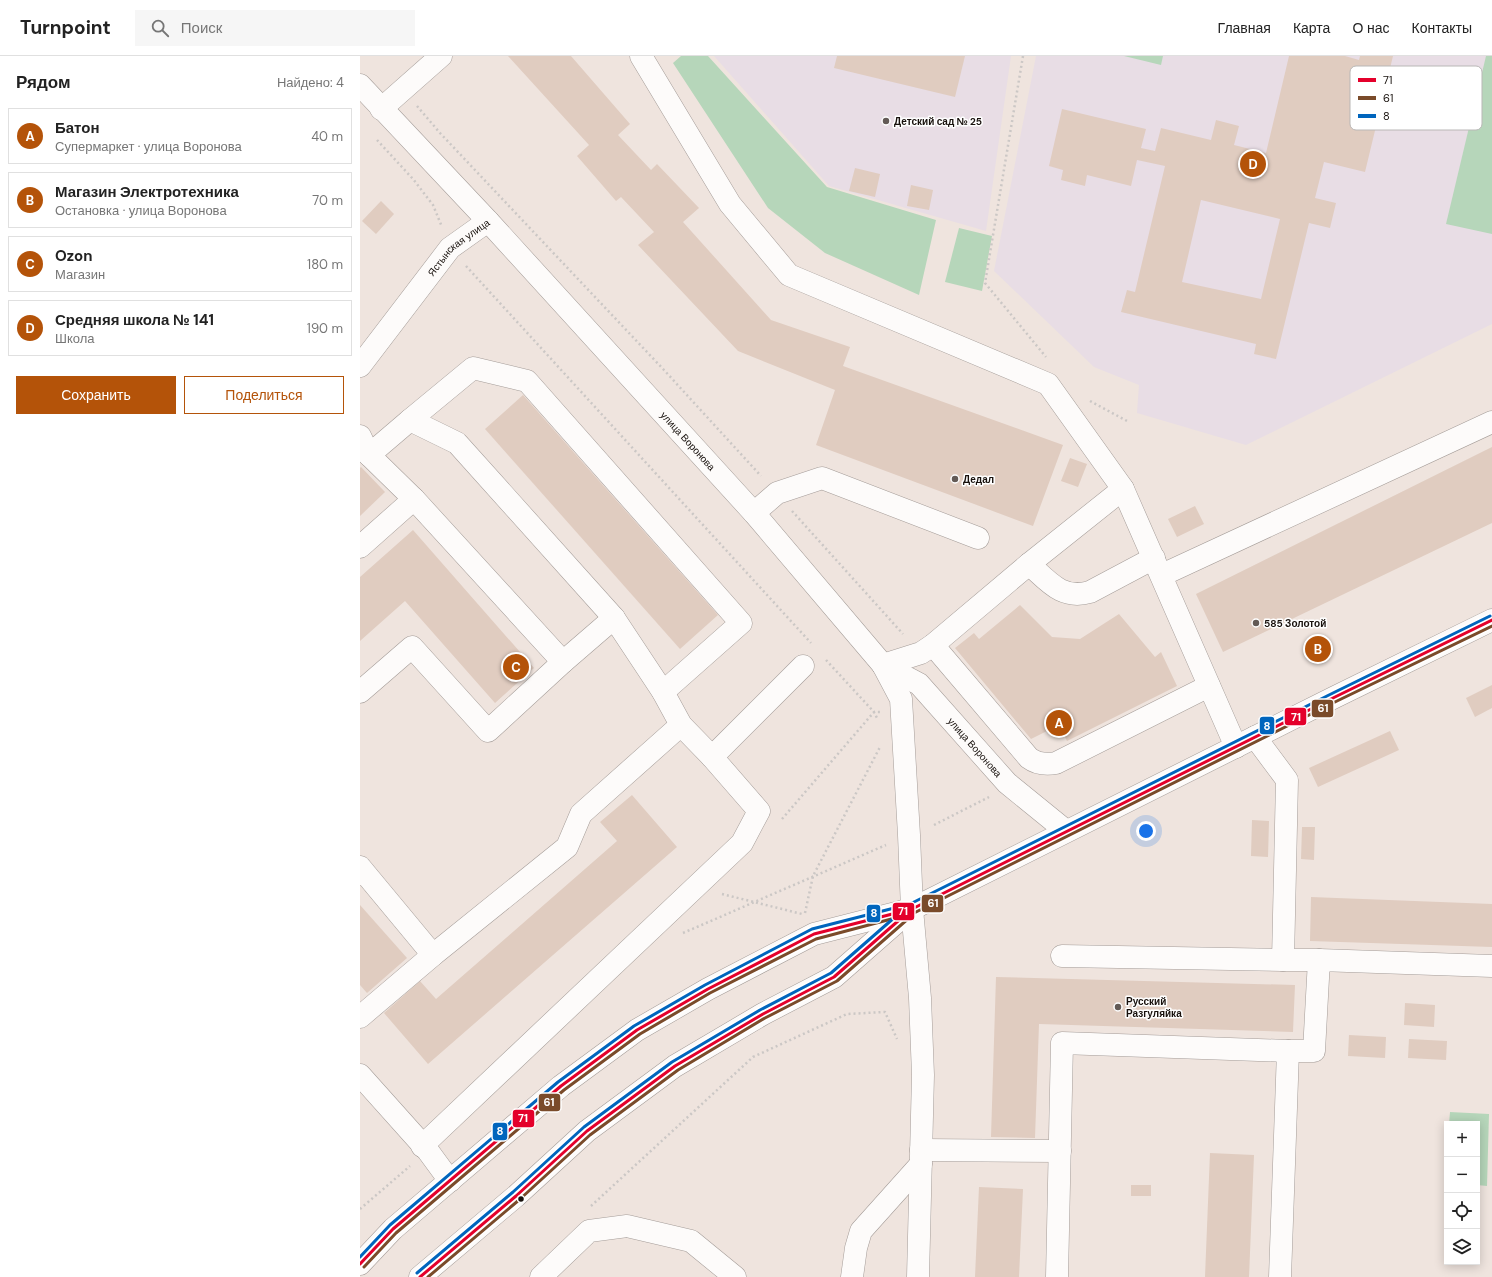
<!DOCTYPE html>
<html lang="ru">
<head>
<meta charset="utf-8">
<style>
  body { margin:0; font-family:"DM Sans",sans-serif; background:#f6f6f6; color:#222 }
  .controls { position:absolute; right:12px; bottom:12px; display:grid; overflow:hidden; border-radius:0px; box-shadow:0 2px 10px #0003 }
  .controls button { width:36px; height:36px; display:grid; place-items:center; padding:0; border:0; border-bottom:1px solid #e0e0e0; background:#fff; color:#222; font:20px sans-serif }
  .you { position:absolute; left:786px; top:775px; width:14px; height:14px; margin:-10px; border:3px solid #fff; border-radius:50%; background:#1a73e8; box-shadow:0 0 0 6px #1a73e833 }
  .badge { display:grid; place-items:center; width:26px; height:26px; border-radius:50%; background:#b45309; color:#fff; font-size:13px; font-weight:700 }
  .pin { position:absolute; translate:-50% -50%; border:2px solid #fff; box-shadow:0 1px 4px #0006 }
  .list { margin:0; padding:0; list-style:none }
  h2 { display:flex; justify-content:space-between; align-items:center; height:52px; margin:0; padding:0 16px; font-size:17px }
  h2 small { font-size:13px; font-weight:400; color:#767676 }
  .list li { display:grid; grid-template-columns:26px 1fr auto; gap:12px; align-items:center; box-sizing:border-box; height:56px; margin:0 8px 8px; padding:0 8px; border:1px solid #e0e0e0; border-radius:0px }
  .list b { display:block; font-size:15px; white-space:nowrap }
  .list p { margin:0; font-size:13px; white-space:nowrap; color:#767676 }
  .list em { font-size:13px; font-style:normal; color:#767676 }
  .actions { display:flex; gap:8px; padding:12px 16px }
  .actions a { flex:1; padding:9px 0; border:1px solid #b45309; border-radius:0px; text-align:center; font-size:14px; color:#b45309 }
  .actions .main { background:#b45309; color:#fff }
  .icon { flex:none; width:22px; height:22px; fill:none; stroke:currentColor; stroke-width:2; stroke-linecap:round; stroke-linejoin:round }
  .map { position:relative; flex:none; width:1132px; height:1221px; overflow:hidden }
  header { display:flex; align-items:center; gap:24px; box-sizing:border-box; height:56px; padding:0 20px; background:#fff; border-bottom:1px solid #e0e0e0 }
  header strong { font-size:19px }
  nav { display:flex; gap:22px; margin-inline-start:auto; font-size:14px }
  .search { width:280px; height:36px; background:#f6f6f6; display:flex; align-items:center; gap:10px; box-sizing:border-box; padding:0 14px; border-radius:0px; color:#767676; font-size:15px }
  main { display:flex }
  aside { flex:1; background:#fff }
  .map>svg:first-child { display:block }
</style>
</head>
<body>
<header>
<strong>Turnpoint</strong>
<div class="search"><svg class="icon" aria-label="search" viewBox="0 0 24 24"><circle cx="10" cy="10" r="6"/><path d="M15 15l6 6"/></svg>Поиск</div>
<nav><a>Главная</a><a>Карта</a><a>О нас</a><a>Контакты</a></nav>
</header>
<main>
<aside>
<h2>Рядом<small>Найдено: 4</small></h2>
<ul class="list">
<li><span class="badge">A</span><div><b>Батон</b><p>Супермаркет · улица Воронова</p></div><em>40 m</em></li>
<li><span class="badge">B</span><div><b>Магазин Электротехника</b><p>Остановка · улица Воронова</p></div><em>70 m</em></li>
<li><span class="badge">C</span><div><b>Ozon</b><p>Магазин</p></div><em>180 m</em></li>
<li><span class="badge">D</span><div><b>Средняя школа № 141</b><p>Школа</p></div><em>190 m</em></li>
</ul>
<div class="actions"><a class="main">Сохранить</a><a>Поделиться</a></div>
</aside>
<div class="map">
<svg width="1132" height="1221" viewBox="0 0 1132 1221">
  <rect width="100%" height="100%" fill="#efe4de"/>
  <g fill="#e8dde5">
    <polygon points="354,0 651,0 626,175 469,130"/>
    <polygon points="676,0 1132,0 1132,268 886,389 777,357 779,329 734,311 634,215"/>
  </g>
  <g fill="#b6d6ba">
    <polygon points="321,0 348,0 467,131 576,164 559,239 465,197 408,152 313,7"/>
    <polygon points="764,0 803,0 801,9"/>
    <polygon points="1126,0 1132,0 1132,178 1086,168"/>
    <polygon points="599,172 632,180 622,235 585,226"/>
    <polygon points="1090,1056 1129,1058 1127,1130 1117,1129 1117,1068 1089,1068"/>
  </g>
  <g fill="#e0ccc0" fill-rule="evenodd">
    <polygon points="148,0 211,0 270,68 258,79 291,114 297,108 339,152 323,166 411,264 490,291 483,310 703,389 673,470 456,389 475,334 378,295 278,189 294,176 261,141 256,145 217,100 229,89"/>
    <polygon points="477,0 605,0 595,41 474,12"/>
    <path d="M929,0H985L999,4L1000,0H1033L1005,116L964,106L955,142L976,147L970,172L949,167L916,303L894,298L896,288L761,256L767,234L775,236L805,110L777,104L771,130L727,119L725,130L701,124L703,114L689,110L702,53L786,73L781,92L795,95L801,72L851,84L856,64L879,70L874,89L906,97ZM841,144L920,163L901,243L822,226Z"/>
    <polygon points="495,112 520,118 515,141 489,135"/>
    <polygon points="551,129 573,134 569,154 547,150"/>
    <polygon points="21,145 34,158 16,178 2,165"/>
    <polygon points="163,339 358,559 320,593 125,373"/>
    <polygon points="1132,391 1132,467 863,596 836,538"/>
    <polygon points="710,402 727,408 718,431 701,425"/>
    <polygon points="1,411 25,436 0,460 0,412"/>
    <polygon points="835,450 844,468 817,481 808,463"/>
    <polygon points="53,474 174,612 135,647 45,545 0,585 0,521"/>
    <polygon points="660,549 692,581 720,583 759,558 795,601 801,596 817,630 707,685 699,669 671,683 595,592 614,577 619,583"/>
    <polygon points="1132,629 1132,652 1115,661 1106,642"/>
    <polygon points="1030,675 1039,694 958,731 949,712"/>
    <polygon points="272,739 317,791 68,1008 24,957 60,925 76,943 257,785 240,766"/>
    <polygon points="892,764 909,765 908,801 891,800"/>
    <polygon points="942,771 955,771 954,804 941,803"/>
    <polygon points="951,841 1132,848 1132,891 950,885"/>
    <polygon points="0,849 47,902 7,937 0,929"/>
    <polygon points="636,921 935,929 933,976 679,968 675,1082 631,1081"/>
    <polygon points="1045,947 1075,949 1074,971 1044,969"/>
    <polygon points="989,979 1026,981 1025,1002 988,1000"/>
    <polygon points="1049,983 1087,985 1086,1004 1048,1002"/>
    <polygon points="850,1097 894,1099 889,1221 845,1221"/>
    <rect x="771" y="1129" width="20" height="11"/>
    <polygon points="619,1131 663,1133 659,1221 615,1221"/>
  </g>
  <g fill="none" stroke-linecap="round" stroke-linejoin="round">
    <g stroke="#a49c98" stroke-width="23">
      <g id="minor">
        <polyline points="281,0 370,148 429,219 688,328 763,433 876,691"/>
        <path id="s1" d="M0,29L128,165L394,457L523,609L541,643L549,779L552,853L560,942L563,1019L558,1221"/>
        <polyline points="21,53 81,0"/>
        <path id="s2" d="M0,310L90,192L128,165"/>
        <polyline points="50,364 113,312 167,325 381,567 303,636"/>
        <polyline points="0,380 9,399 54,443 203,606 128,675 52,591 0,636"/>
        <polyline points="9,399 50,364 97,387 254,562 303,636 321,669 352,701 399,755 382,787 62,1090"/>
        <polyline points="394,457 417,437 462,422 618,482"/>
        <polyline points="0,491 54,443"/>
        <path d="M669,508C689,526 702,544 730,536L794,502"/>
        <polyline points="802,519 1132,366"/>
        <path d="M573,589L669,702C677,708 685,709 696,707L849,630"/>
        <polyline points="203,606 254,562"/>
        <polyline points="523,609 561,597 573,589 669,508 763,433"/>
        <path id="s3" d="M523,609L559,628L647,727L706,775"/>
        <polyline points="895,681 927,724 923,904 959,904"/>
        <polyline points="352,701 443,610"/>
        <polyline points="0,811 73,899"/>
        <polyline points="702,900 923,904"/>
        <polyline points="0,961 73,899 207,791 221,758 321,669"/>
        <polyline points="0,1019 68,1095 90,1125"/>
        <polyline points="561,1094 700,1095"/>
        <polyline points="181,1221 229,1175 267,1170 331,1185 375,1221"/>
        <polyline points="492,1221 496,1192 501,1175 561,1108"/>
        <polyline points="697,1221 702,987 928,995 954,995 959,904 1132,910"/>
        <polyline points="920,1221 928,995"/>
      </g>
    </g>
    <g stroke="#a49c98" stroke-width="23">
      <g id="major">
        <polyline points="554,852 975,641 1132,564"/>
        <polyline points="0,1208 33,1173 201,1030 277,974 348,933 454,878 552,853"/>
        <polyline points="60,1221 156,1140 227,1075 315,1010 403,958 474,921 548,856"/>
      </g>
    </g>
    <g stroke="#cbc7c5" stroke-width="2.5" stroke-dasharray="2 3" stroke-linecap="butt">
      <polyline points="663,0 625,227 686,301"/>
      <polyline points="57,50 80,77 304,314 401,420"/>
      <polyline points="17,84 53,123 73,149 82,171"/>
      <polyline points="106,210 451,587"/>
      <polyline points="730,345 767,365"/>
      <polyline points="432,455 543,578"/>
      <polyline points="466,604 514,656 518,664"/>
      <polyline points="422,763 514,656 520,656"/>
      <polyline points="574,769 629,741"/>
      <polyline points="362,838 442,858"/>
      <polyline points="445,857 453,820 520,691"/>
      <polyline points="323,877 526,789"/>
      <polyline points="231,1150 393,1001 487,958 525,956 537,983"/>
      <polyline points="0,1153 50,1110"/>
    </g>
    <use href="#minor" stroke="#fdfbfa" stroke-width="22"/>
    <use href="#major" stroke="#fdfbfa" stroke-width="22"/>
    <g stroke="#fff" stroke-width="6">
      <g id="bus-1">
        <polyline points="0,1208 33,1173 201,1030 277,974 348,933 454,878 552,853 975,641 1132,564"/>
        <polyline points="60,1221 156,1140 227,1075 315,1010 403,958 474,921 546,858"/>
      </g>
    </g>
    <g stroke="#fff" stroke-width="6">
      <g id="bus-2">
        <polyline points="4,1211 36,1177 204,1034 280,978 350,937 456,883 554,857 977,645 1132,570"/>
        <polyline points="68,1221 159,1144 230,1079 318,1014 405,962 477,925 549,862"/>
      </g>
    </g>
    <g stroke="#fff" stroke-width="6">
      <g id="bus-3">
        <polyline points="0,1201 30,1169 198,1026 274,970 345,929 452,873 550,848 973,637 1130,560"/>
        <polyline points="57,1217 153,1136 224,1071 312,1006 400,954 471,917 543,854"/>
      </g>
    </g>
    <use href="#bus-1" stroke="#e4002b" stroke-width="3"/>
    <use href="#bus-2" stroke="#7a4b2a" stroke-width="3"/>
    <use href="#bus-3" stroke="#0065bd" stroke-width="3"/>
  </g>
  <g fill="#635a56" stroke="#fff" stroke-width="1.5">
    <circle cx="526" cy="65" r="4"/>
    <circle cx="595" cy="423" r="4"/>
    <circle cx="896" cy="567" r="4"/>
    <circle cx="758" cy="951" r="4"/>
  </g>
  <circle fill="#17100c" stroke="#fff" stroke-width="1.5" cx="161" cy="1143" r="3.5"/>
  <g text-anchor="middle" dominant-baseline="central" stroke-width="3" stroke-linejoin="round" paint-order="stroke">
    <g font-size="10" font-weight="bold" fill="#17100c" stroke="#fff" text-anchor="start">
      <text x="534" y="65">Детский сад № 25</text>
      <text x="603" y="423">Дедал</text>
      <text x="904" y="567">585 Золотой</text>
      <text x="766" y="945">Русский<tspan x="766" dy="12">Разгуляйка</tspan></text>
    </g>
    <g font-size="10" fill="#17100c" stroke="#fff">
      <text stroke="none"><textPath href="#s2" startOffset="155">Ястынская улица</textPath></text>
      <text stroke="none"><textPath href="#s1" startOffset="484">улица Воронова</textPath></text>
      <text stroke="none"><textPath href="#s3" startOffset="125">улица Воронова</textPath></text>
    </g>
  </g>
  <rect x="990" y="10" width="132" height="64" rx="6" fill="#fff" stroke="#b9b7b6" stroke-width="1"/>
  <rect x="998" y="22" width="18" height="4" fill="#e4002b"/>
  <rect x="998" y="40" width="18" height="4" fill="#7a4b2a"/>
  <rect x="998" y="58" width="18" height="4" fill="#0065bd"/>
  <g font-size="11" fill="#17100c">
    <text x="1023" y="28">71</text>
    <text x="1023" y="46">61</text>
    <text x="1023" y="64">8</text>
  </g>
  <g stroke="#fff" stroke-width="1.5">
    <rect x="951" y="643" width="23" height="19" rx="4" fill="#7a4b2a"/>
    <rect x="924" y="651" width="23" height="19" rx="4" fill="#e4002b"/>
    <rect x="899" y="660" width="16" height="19" rx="4" fill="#0065bd"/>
    <rect x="561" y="838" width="23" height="19" rx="4" fill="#7a4b2a"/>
    <rect x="532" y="846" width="23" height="19" rx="4" fill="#e4002b"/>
    <rect x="506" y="848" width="15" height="19" rx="4" fill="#0065bd"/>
    <rect x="178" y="1037" width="23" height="19" rx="4" fill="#7a4b2a"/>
    <rect x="152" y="1053" width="23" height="19" rx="4" fill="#e4002b"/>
    <rect x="132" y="1066" width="16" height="19" rx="4" fill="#0065bd"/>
  </g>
  <g font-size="11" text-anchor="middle" font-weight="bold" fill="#fff">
    <text x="963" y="656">61</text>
    <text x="936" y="665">71</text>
    <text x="907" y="674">8</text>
    <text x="573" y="851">61</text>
    <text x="543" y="859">71</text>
    <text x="514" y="861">8</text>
    <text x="189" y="1050">61</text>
    <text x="163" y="1066">71</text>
    <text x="140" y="1079">8</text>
  </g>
</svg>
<div class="controls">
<button>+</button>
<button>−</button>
<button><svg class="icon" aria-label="locate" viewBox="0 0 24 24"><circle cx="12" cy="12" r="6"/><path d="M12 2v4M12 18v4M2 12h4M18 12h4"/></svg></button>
<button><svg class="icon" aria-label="layers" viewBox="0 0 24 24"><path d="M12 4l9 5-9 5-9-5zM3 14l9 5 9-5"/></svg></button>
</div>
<div class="you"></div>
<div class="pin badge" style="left:699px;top:667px">A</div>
<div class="pin badge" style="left:958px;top:593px">B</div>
<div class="pin badge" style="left:156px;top:611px">C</div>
<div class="pin badge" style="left:893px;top:108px">D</div>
</div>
</main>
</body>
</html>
